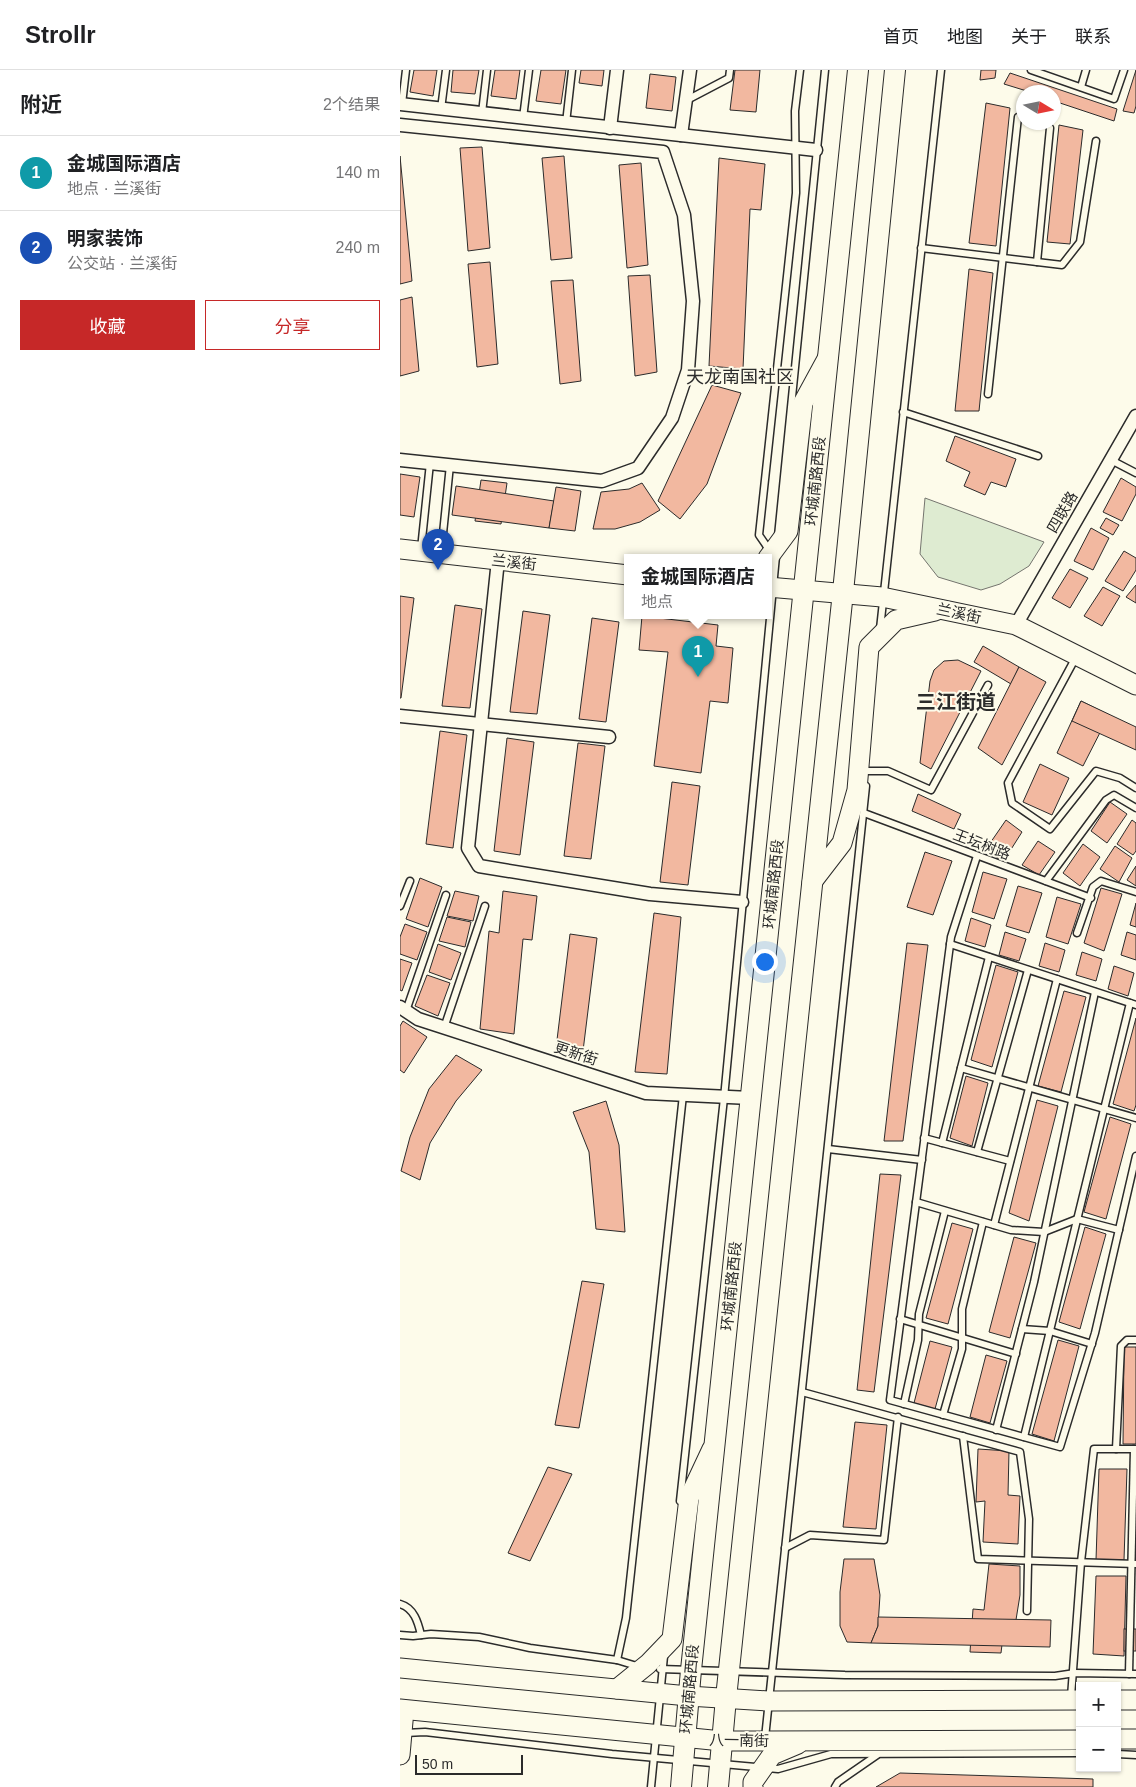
<!DOCTYPE html>
<html lang="zh">
<head>
<meta charset="utf-8">
<style>
  body { margin:0; font-family:Arial,"Noto Sans SC",sans-serif; background:#f2f2f2; color:#202124 }
  .controls { position:absolute; right:15px; bottom:15px; display:grid; overflow:hidden; border-radius:0px; box-shadow:0 1px 4px #0004 }
  .controls button { width:45px; height:45px; display:grid; place-items:center; padding:0; border:0; border-bottom:1px solid #e0e0e0; background:#fff; color:#202124; font:25px sans-serif }
  .compass { position:absolute; left:616px; top:15px; width:45px; height:45px; border-radius:50%; background:#fff; box-shadow:0 1px 4px #0004; rotate:100deg }
  .scale { position:absolute; left:15px; bottom:12px; width:108px; box-sizing:border-box; padding-left:5px; border:2px solid #2b2b2b; border-top:0; font-size:14px; line-height:18px; white-space:nowrap; color:#2b2b2b; -webkit-text-stroke:4px #fdfbea; paint-order:stroke }
  .you { position:absolute; left:364px; top:891px; width:18px; height:18px; margin:-12px; border:4px solid #fff; border-radius:50%; background:#1a73e8; box-shadow:0 0 0 8px #1a73e833 }
  .badge { display:grid; place-items:center; width:32px; height:32px; border-radius:50%; background:#c62828; color:#fff; font-size:16px; font-weight:700 }
  .pin { position:absolute; translate:-50% -41px; filter:drop-shadow(0 1px 2px #0008) }
  .pin::after { content:''; position:absolute; top:26px; width:18px; height:15px; background:inherit; clip-path:polygon(0 0,100% 0,50% 100%) }
  .popup { position:absolute; left:224px; top:484px; width:148px; height:65px; box-sizing:border-box; display:grid; place-content:center; border-radius:0px; background:#fff; filter:drop-shadow(0 1px 4px #0005); font-size:16px; white-space:nowrap; color:#757577 }
  .popup b { font-size:19px; color:#202124 }
  .popup::after { content:''; position:absolute; left:50%; top:100%; margin-left:-10px; border:10px solid transparent; border-top-color:#fff }
  .list { margin:0; padding:0; list-style:none }
  h2 { display:flex; justify-content:space-between; align-items:center; height:65px; margin:0; padding:0 20px; font-size:21px }
  h2 small { font-size:16px; font-weight:400; color:#757577 }
  .list li { display:grid; grid-template-columns:32px 1fr auto; gap:15px; align-items:center; box-sizing:border-box; height:75px; padding:0 20px; border-top:1px solid #e0e0e0 }
  .list b { display:block; font-size:19px; white-space:nowrap }
  .list p { margin:0; font-size:16px; white-space:nowrap; color:#757577 }
  .list em { font-size:16px; font-style:normal; color:#757577 }
  .actions { display:flex; gap:10px; padding:15px 20px }
  .actions a { flex:1; padding:11px 0; border:1px solid #c62828; border-radius:0px; text-align:center; font-size:18px; color:#c62828 }
  .actions .main { background:#c62828; color:#fff }
  .map { position:relative; flex:none; width:736px; height:1717px; overflow:hidden }
  header { display:flex; align-items:center; gap:30px; box-sizing:border-box; height:70px; padding:0 25px; background:#fff; border-bottom:1px solid #e0e0e0 }
  header strong { font-size:24px }
  nav { display:flex; gap:28px; margin-inline-start:auto; font-size:18px }
  main { display:flex }
  aside { flex:1; background:#fff }
  .map>svg:first-child { display:block }
</style>
</head>
<body>
<header>
<strong>Strollr</strong>
<nav><a>首页</a><a>地图</a><a>关于</a><a>联系</a></nav>
</header>
<main>
<aside>
<h2>附近<small>2个结果</small></h2>
<ul class="list">
<li><span class="badge" style="background:#0f9aa8">1</span><div><b>金城国际酒店</b><p>地点 · 兰溪街</p></div><em>140 m</em></li>
<li><span class="badge" style="background:#1a4fb4">2</span><div><b>明家装饰</b><p>公交站 · 兰溪街</p></div><em>240 m</em></li>
</ul>
<div class="actions"><a class="main">收藏</a><a>分享</a></div>
</aside>
<div class="map">
<svg width="736" height="1717" viewBox="0 0 736 1717">
  <rect width="100%" height="100%" fill="#fdfbea"/>
  <polygon fill="#deebd1" stroke="#74746e" points="525,428 644,472 629,496 600,514 581,520 538,507 520,484"/>
  <g fill="#f2b8a0" stroke="#2b2b2b">
    <polygon points="14,0 37,0 33,26 10,22"/>
    <polygon points="53,0 79,0 75,24 51,22"/>
    <polygon points="95,0 120,0 116,29 91,26"/>
    <polygon points="141,0 166,0 161,34 136,31"/>
    <polygon points="181,0 204,0 202,16 179,13"/>
    <polygon points="335,0 360,0 356,42 330,40"/>
    <polygon points="581,0 596,0 595,8 580,10"/>
    <polygon points="736,0 736,36 734,43 723,41"/>
    <polygon points="610,3 717,39 714,51 654,31 654,22 630,22 604,14"/>
    <polygon points="250,4 276,7 272,41 246,38"/>
    <polygon points="586,33 610,38 596,176 569,173"/>
    <polygon points="659,55 683,60 670,174 647,172"/>
    <polygon points="82,77 90,178 68,181 60,78"/>
    <polygon points="0,86 12,211 0,214"/>
    <polygon points="164,86 172,188 151,190 142,88"/>
    <polygon points="319,88 365,94 361,140 350,139 343,299 309,296"/>
    <polygon points="241,93 248,195 227,198 219,95"/>
    <polygon points="90,192 98,294 77,297 68,194"/>
    <polygon points="569,199 593,203 579,341 555,341"/>
    <polygon points="250,205 257,302 235,306 228,206"/>
    <polygon points="173,210 181,311 160,314 151,211"/>
    <polygon points="12,227 19,301 0,306 0,230"/>
    <polygon points="312,315 341,323 307,414 280,449 258,431"/>
    <polygon points="555,366 616,389 606,417 591,412 585,425 564,416 570,402 546,391"/>
    <polygon points="0,404 20,407 14,447 0,445"/>
    <polygon points="721,408 736,417 736,424 722,451 703,442"/>
    <polygon points="81,410 107,413 101,454 75,451"/>
    <polygon points="242,413 260,440 240,452 215,459 193,459 201,422 229,419"/>
    <polygon points="56,416 154,431 149,458 52,445"/>
    <polygon points="156,417 181,421 175,461 149,458"/>
    <polygon points="706,448 719,455 713,465 700,458"/>
    <polygon points="691,458 709,468 693,500 674,491"/>
    <polygon points="724,481 736,488 736,500 723,521 705,511"/>
    <polygon points="670,499 688,508 670,538 652,528"/>
    <polygon points="736,515 736,533 726,527"/>
    <polygon points="703,517 720,526 702,556 684,546"/>
    <polygon points="0,526 14,528 1,628 0,628"/>
    <polygon points="55,535 82,539 70,638 42,636"/>
    <polygon points="123,541 150,545 137,644 110,642"/>
    <polygon points="242,546 318,555 316,576 333,578 328,633 310,631 301,703 254,696 268,582 239,580"/>
    <polygon points="192,548 219,552 206,652 179,649"/>
    <polygon points="583,576 619,597 611,614 574,592"/>
    <polygon points="558,590 581,601 531,699 520,693 530,611 534,600 544,591"/>
    <polygon points="619,597 646,612 602,695 578,678"/>
    <polygon points="681,631 709,645 683,696 657,683"/>
    <polygon points="681,631 736,657 736,680 672,651"/>
    <polygon points="40,661 67,665 53,778 26,774"/>
    <polygon points="107,668 134,672 120,785 94,781"/>
    <polygon points="178,673 205,676 191,789 164,786"/>
    <polygon points="640,694 669,708 652,745 623,732"/>
    <polygon points="272,712 300,716 288,815 260,812"/>
    <polygon points="518,724 561,744 554,759 512,741"/>
    <polygon points="710,732 727,744 707,773 691,761"/>
    <polygon points="606,750 622,762 603,792 586,779"/>
    <polygon points="732,750 736,753 736,781 733,785 717,774"/>
    <polygon points="638,771 655,782 639,805 622,795"/>
    <polygon points="683,774 700,787 680,816 663,803"/>
    <polygon points="715,776 732,788 719,812 700,799"/>
    <polygon points="525,782 552,791 533,845 507,837"/>
    <polygon points="736,796 736,816 727,810"/>
    <polygon points="583,802 607,809 594,849 572,842"/>
    <polygon points="20,808 42,817 28,857 6,849"/>
    <polygon points="618,816 642,823 629,863 606,856"/>
    <polygon points="701,818 722,824 704,881 684,873"/>
    <polygon points="55,821 79,826 73,851 47,846"/>
    <polygon points="103,821 137,826 132,870 123,869 114,964 80,959 89,861 99,863"/>
    <polygon points="657,827 681,834 668,874 646,867"/>
    <polygon points="736,833 736,857 730,855"/>
    <polygon points="254,843 281,847 267,1004 235,1002"/>
    <polygon points="47,847 71,852 65,877 39,871"/>
    <polygon points="571,848 591,855 585,877 565,871"/>
    <polygon points="5,854 27,862 17,890 0,884 0,867"/>
    <polygon points="605,862 626,869 619,891 599,885"/>
    <polygon points="727,862 736,865 736,890 721,885"/>
    <polygon points="170,864 197,868 183,981 156,978"/>
    <polygon points="507,873 528,875 503,1071 484,1071"/>
    <polygon points="645,873 665,880 659,902 639,896"/>
    <polygon points="38,874 61,883 51,910 29,902"/>
    <polygon points="682,882 702,889 696,911 676,905"/>
    <polygon points="0,889 12,893 2,921 0,920"/>
    <polygon points="596,895 618,902 592,997 571,990"/>
    <polygon points="714,896 734,903 728,926 708,919"/>
    <polygon points="27,905 50,913 38,946 15,936"/>
    <polygon points="664,921 686,927 661,1022 638,1016"/>
    <polygon points="736,948 736,1035 734,1041 713,1034"/>
    <polygon points="3,951 27,967 4,1003 0,1000 0,956"/>
    <polygon points="56,985 82,1000 56,1031 30,1073 20,1110 1,1101 10,1067 29,1019"/>
    <polygon points="566,1006 588,1013 572,1076 550,1068"/>
    <polygon points="637,1030 658,1036 629,1151 609,1143"/>
    <polygon points="206,1031 219,1075 225,1162 196,1159 189,1082 173,1042"/>
    <polygon points="710,1047 731,1054 706,1149 684,1142"/>
    <polygon points="480,1104 501,1105 474,1322 457,1320"/>
    <polygon points="552,1153 573,1159 548,1254 526,1248"/>
    <polygon points="685,1157 706,1164 680,1259 659,1252"/>
    <polygon points="614,1167 636,1173 610,1268 589,1262"/>
    <polygon points="182,1211 204,1214 179,1358 155,1355"/>
    <polygon points="658,1270 679,1276 654,1371 632,1364"/>
    <polygon points="530,1271 552,1277 535,1339 514,1333"/>
    <polygon points="724,1277 736,1277 736,1374 723,1374"/>
    <polygon points="586,1285 607,1291 590,1353 570,1347"/>
    <polygon points="455,1352 487,1355 476,1459 443,1457"/>
    <polygon points="578,1379 609,1381 608,1425 620,1426 618,1474 583,1472 585,1431 576,1432"/>
    <polygon points="148,1397 172,1404 130,1491 108,1483"/>
    <polygon points="699,1399 727,1399 724,1490 696,1490"/>
    <polygon points="444,1489 474,1489 480,1525 478,1556 471,1573 447,1572 440,1556 440,1522"/>
    <polygon points="589,1494 620,1496 620,1525 615,1556 604,1558 601,1583 570,1582 573,1539 584,1540"/>
    <polygon points="696,1506 726,1506 724,1586 693,1584"/>
    <polygon points="478,1547 651,1550 650,1577 471,1573 478,1556"/>
    <rect x="724" y="1559" width="12" height="22"/>
    <polygon points="500,1703 693,1709 693,1717 476,1717"/>
  </g>
  <g fill="none" stroke-linecap="round" stroke-linejoin="round">
    <g stroke="#2b2b2b" stroke-width="9">
      <g id="lane">
        <polyline points="631,0 714,29 724,0"/>
        <polyline points="681,17 686,0"/>
        <polyline points="287,30 329,8 330,0"/>
        <polyline points="2,34 6,0"/>
        <polyline points="41,39 46,0"/>
        <polyline points="82,43 87,0"/>
        <polyline points="123,48 129,0"/>
        <polyline points="166,53 172,0"/>
        <polyline points="521,178 662,195 680,172 696,71"/>
        <polyline points="637,192 650,58"/>
        <polyline points="588,324 618,47"/>
        <polyline points="503,342 638,386"/>
        <polyline points="711,390 736,403"/>
        <polyline points="378,466 425,0"/>
        <polyline points="21,479 30,393"/>
        <polyline points="370,481 359,465 396,123 395,41 400,0"/>
        <polyline points="41,483 50,395"/>
        <polyline points="480,559 541,0"/>
        <polyline points="676,587 608,713 612,733 650,759 696,701 720,708 736,718"/>
        <polyline points="468,701 488,701 531,720 588,615"/>
        <polyline points="464,743 691,828"/>
        <polyline points="577,786 551,867 490,1330 660,1377 695,1263 736,1086"/>
        <polyline points="646,811 706,730 714,725 736,738"/>
        <polyline points="0,836 10,811"/>
        <polyline points="677,863 693,817 701,811 736,822"/>
        <polyline points="550,874 736,935"/>
        <polyline points="6,941 46,825"/>
        <polyline points="44,958 85,836"/>
        <polyline points="561,998 736,1048"/>
        <polyline points="524,1068 610,1091"/>
        <polyline points="542,1073 589,887"/>
        <polyline points="428,1079 522,1090"/>
        <polyline points="577,1082 628,900"/>
        <polyline points="516,1132 611,1160 644,1162 677,1149 719,1160"/>
        <polyline points="594,1155 657,909"/>
        <polyline points="500,1249 616,1284"/>
        <polyline points="622,1259 650,1261 692,1274"/>
        <polyline points="736,1270 727,1270 721,1276 716,1379 736,1379"/>
        <polyline points="402,1322 620,1382 629,1449 627,1541"/>
        <polyline points="504,1334 518,1270 519,1244 545,1141"/>
        <polyline points="543,1345 562,1279 562,1239 583,1152"/>
        <polyline points="596,1360 634,1212 695,922"/>
        <polyline points="563,1366 578,1489 736,1494"/>
        <polyline points="624,1367 730,933"/>
        <polyline points="280,1431 324,1028 376,486"/>
        <polyline points="385,1478 410,1465 484,1470 498,1347"/>
        <path d="M0,1534C14,1538 18,1552 21,1565"/>
        <polyline points="0,1565 13,1566 31,1564 79,1567 130,1578 217,1590 240,1597"/>
        <polyline points="217,1590 226,1548 283,1025"/>
        <polyline points="260,1599 445,1605 655,1606 675,1603 736,1604"/>
        <polyline points="729,1604 734,1379"/>
        <polyline points="671,1627 681,1492 694,1379 716,1379"/>
        <polyline points="5,1663 25,1662 212,1684 378,1699 431,1684 680,1683"/>
        <polyline points="365,1668 466,716"/>
        <polyline points="717,1684 736,1685"/>
        <polyline points="251,1717 264,1586"/>
        <polyline points="435,1717 438,1712 477,1685"/>
      </g>
    </g>
    <g stroke="#2b2b2b" stroke-width="15">
      <g id="street">
        <polyline points="0,34 416,80"/>
        <polyline points="0,55 263,82 284,145 293,231 288,300 272,348 238,398 202,411 0,390"/>
        <polyline points="210,58 217,0"/>
        <polyline points="281,65 290,0"/>
        <polyline points="98,490 68,778 79,796 250,824 342,832"/>
        <polyline points="616,555 736,346"/>
        <polyline points="0,646 209,667"/>
        <polyline points="0,937 18,949 246,1023 350,1028"/>
      </g>
    </g>
    <g stroke="#2b2b2b" stroke-width="21">
      <g id="secondary">
        <polyline points="0,479 228,505"/>
        <polyline points="368,488 388,461 403,333 428,287"/>
        <polyline points="368,517 482,527 616,555 736,615"/>
        <polyline points="412,812 442,773 457,720 469,577 496,550 535,541"/>
        <polyline points="0,1598 288,1626 368,1631 680,1630"/>
        <polyline points="217,1619 248,1594 272,1569 289,1428 312,1379"/>
        <polyline points="717,1630 736,1630"/>
        <polyline points="0,1639 322,1671 680,1670"/>
        <polyline points="717,1669 736,1669"/>
        <polyline points="0,1685 4,1640"/>
        <polyline points="353,1717 353,1712 372,1685 398,1674"/>
      </g>
    </g>
    <g stroke="#2b2b2b" stroke-width="22">
      <g id="primary">
        <polyline points="281,1717 291,1600 458,0"/>
        <polyline points="318,1717 326,1628 443,522 495,0"/>
      </g>
    </g>
    <use href="#lane" stroke="#fdfbea" stroke-width="6"/>
    <use href="#street" stroke="#fdfbea" stroke-width="12"/>
    <use href="#secondary" stroke="#fdfbea" stroke-width="19"/>
    <use href="#primary" stroke="#fdfbea" stroke-width="20"/>
  </g>
  <g text-anchor="middle" dominant-baseline="central" stroke-width="4" stroke-linejoin="round" paint-order="stroke">
    <g font-size="15" fill="#2b2b2b" stroke="#fdfbea">
      <text transform="translate(415 411) rotate(-84)">环城南路西段</text>
      <text transform="translate(662 442) rotate(-60)">四联路</text>
      <text transform="translate(114 492) rotate(6)">兰溪街</text>
      <text transform="translate(559 543) rotate(12)">兰溪街</text>
      <text transform="translate(582 774) rotate(21)">王坛树路</text>
      <text transform="translate(373 814) rotate(-84)">环城南路西段</text>
      <text transform="translate(176 983) rotate(18)">更新街</text>
      <text transform="translate(331 1216) rotate(-84)">环城南路西段</text>
      <text transform="translate(289 1619) rotate(-85)">环城南路西段</text>
      <text transform="translate(339 1670) rotate(1)">八一南街</text>
    </g>
    <g font-size="18" fill="#2b2b2b" stroke="#fdfbea">
      <text x="340" y="307">天龙南国社区</text>
    </g>
    <g font-size="20" font-weight="bold" fill="#2b2b2b" stroke="#fdfbea">
      <text x="556" y="632">三江街道</text>
    </g>
  </g>
</svg>
<div class="controls">
<button>+</button>
<button>−</button>
</div>
<svg class="compass" viewBox="-18 -18 36 36"><path d="M0-13l5 13h-10z" fill="#e53935"/><path d="M0 13l5-13h-10z" fill="#757577"/></svg>
<div class="scale">50 m</div>
<div class="you"></div>
<div class="pin badge" style="left:298px;top:607px;background:#0f9aa8">1</div>
<div class="popup"><b>金城国际酒店</b>地点</div>
<div class="pin badge" style="left:38px;top:500px;background:#1a4fb4">2</div>
</div>
</main>
</body>
</html>
